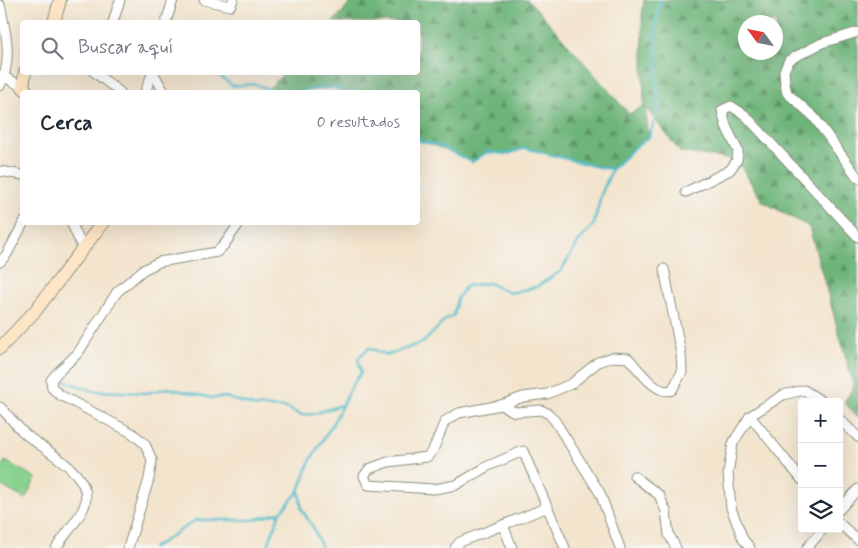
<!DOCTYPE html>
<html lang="es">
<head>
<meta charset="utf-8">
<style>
  body { margin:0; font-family:Mynerve,sans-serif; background:#f6f6f7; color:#1f2937 }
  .controls { position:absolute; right:15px; bottom:15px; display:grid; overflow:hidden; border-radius:5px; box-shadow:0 5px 20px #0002 }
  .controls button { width:45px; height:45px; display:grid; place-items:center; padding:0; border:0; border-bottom:1px solid #e0e1e3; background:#fff; color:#1f2937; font:25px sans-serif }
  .compass { position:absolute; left:738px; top:15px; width:45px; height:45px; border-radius:50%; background:#fff; box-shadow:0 5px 20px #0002; rotate:303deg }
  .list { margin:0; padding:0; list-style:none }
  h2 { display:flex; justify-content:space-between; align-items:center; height:65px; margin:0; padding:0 20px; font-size:21px }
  h2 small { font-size:16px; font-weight:400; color:#747a83 }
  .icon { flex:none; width:28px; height:28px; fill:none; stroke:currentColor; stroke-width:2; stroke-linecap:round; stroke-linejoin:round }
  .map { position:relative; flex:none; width:858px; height:548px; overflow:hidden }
  .search { position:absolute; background:#fff; box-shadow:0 5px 20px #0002; left:20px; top:20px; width:400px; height:55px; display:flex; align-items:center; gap:12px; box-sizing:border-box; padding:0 18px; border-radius:5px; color:#747a83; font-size:19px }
  .panel { position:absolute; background:#fff; box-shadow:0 5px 20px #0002; left:20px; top:90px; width:400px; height:135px; border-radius:5px }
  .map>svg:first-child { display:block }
</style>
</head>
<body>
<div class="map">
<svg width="858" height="548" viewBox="0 0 858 548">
  <defs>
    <pattern id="forest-firs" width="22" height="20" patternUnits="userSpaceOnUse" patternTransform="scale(1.25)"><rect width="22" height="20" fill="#6eb57a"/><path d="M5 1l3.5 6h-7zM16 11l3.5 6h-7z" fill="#5a9465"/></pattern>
  </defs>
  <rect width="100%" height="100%" fill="#f6f6f2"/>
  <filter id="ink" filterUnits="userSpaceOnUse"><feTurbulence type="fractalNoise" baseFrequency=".02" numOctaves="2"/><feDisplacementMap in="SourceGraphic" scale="10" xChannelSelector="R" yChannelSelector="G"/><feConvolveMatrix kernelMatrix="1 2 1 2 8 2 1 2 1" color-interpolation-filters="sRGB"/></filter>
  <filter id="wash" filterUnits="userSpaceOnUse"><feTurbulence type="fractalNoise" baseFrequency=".0096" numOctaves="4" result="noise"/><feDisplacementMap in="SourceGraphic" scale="20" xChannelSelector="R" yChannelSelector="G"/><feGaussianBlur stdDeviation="1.12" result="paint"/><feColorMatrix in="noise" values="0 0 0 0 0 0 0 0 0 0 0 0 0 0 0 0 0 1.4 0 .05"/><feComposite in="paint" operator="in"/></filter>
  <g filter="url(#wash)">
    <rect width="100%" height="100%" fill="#f3e4cd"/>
    <polygon fill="#89d38f" stroke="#548862" points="5,461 36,478 25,499 0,485 0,470"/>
    <path fill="url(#forest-firs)" stroke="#467957" fill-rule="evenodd" d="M353,0H527L536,8L629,114L644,106L642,15L644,0H858V417L844,402L854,387L809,227L762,201L737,160L680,152L645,107L649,137L634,148L612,169L598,167L525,148L507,154L487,152L472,162L444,149L418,140V92H358L354,91L342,92L334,87L292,92L268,89L284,73L418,72V22H333ZM746,22H776V52H746Z"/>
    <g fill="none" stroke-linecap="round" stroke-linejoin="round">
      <g stroke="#51bccc" stroke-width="2.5">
        <polyline points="214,72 233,86 255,84 268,89 292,92 334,87 342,92"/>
        <polyline points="351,92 354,91 358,92"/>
        <polyline points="418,136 420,141 437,145 472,162 487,152 507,154 525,148 598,167 612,169"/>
        <polyline points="62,380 94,391 147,393 168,388 212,398 225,397 253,406 286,408 301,415 313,414 342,405"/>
        <polyline points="153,548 196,520 253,520 281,512 298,492"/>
        <polyline points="267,548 280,512"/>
        <polyline points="322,548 313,527 302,510 299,491 310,461 332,425 353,384 361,373 358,358 369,348 388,355 424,342 445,320 454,315 457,299 466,286 489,283 510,293 536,287 561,271 579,241 594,224 601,195 612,169 634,148 649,137 658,110 655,26 660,0"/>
      </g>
    </g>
  </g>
  <g filter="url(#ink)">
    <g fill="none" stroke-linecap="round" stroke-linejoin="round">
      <g stroke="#899080" stroke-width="11">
        <g id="street">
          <polyline points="204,0 230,6 233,0"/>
          <path d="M0,5C6,32 13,60 0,86"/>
          <polyline points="113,22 120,0"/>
          <polyline points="166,22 173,0"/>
          <polyline points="858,32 822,43 789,60 784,71 785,84 787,93 814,117 858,178"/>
          <polyline points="94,72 120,92"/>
          <polyline points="153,72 164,92"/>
          <polyline points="1,75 23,87"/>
          <polyline points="145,92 152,74"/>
          <polyline points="0,171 22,175"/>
          <polyline points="686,192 730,170 737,160 738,151 726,126 722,110 731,106 745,115 858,237"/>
          <polyline points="71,222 83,249"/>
          <polyline points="0,262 7,254 24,222"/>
          <path d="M501,405L523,397L547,394L571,384L598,362L613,357L628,358C638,368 656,396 672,390L682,372L681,353L664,269"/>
          <path d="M0,407C8,415 15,424 23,432C42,450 97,474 84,507C79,519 63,537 56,548"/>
          <polyline points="750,416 802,480"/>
          <polyline points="839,419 858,437"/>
          <polyline points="634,476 659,495 666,511 669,535 676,548"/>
          <polyline points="839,510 858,489"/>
          <polyline points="839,523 858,540"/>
          <polyline points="503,525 512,548"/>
          <polyline points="128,548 149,479 152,460 145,444 132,433 60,395 52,388 51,380 57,373 78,353 117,292 143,270 159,262 217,252 224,245 240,222"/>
          <polyline points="455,548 460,542 548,507"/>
          <polyline points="565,548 523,451 488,466 456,485 434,489 368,485 364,476 369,469 388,462 427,457 433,450 445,421 459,413 501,405 515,412 541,410 549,414 555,421 600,493 620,548"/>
          <polyline points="750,548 743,539 731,508 728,473 733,443 750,416 783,395 804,390 823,402"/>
          <polyline points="807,548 823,529"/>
        </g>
      </g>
      <g stroke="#899080" stroke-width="14">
        <g id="secondary">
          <polyline points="54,22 60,0"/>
          <polyline points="25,72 23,87 28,92"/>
          <polyline points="0,348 36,310 103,222"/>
        </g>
      </g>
      <use href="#street" stroke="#fff" stroke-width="9"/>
      <use href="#secondary" stroke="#fee5c5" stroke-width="12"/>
    </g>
  </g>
</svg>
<div class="controls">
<button>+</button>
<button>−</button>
<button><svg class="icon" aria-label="layers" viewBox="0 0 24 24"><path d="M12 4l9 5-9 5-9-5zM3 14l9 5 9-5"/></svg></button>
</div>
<svg class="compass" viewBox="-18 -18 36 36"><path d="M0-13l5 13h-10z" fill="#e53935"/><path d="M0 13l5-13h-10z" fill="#747a83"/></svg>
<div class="search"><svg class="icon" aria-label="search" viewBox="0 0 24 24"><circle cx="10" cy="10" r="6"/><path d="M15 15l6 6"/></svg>Buscar aquí</div>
<section class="panel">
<h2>Cerca<small>0 resultados</small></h2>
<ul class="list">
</ul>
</section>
</div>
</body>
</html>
